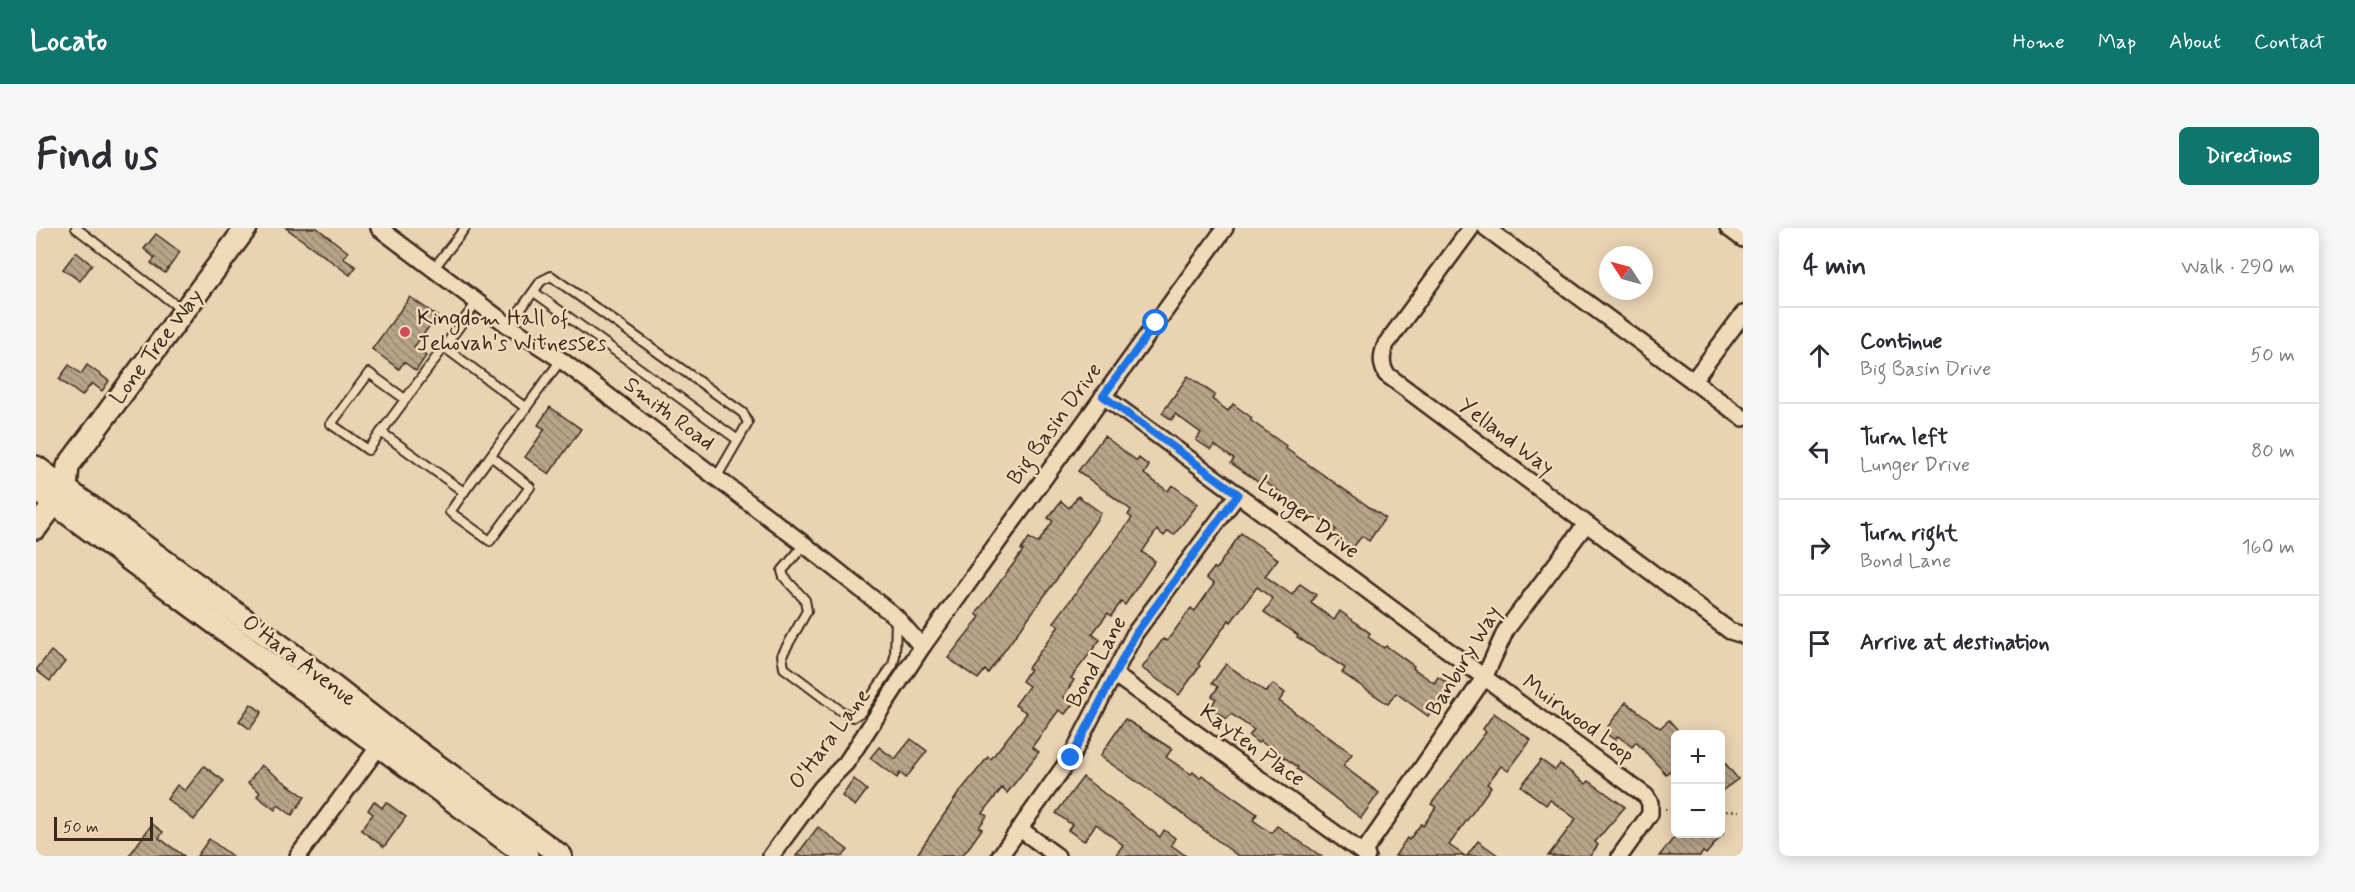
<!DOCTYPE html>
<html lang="en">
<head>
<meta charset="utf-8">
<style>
  body { margin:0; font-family:Mynerve,sans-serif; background:#f7f7f7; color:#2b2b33 }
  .controls { position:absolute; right:18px; bottom:18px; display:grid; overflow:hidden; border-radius:9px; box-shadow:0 3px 15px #0003 }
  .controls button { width:54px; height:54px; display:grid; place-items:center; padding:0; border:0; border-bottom:2px solid #e1e1e2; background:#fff; color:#2b2b33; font:30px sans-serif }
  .compass { position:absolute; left:1563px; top:18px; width:54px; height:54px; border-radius:50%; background:#fff; box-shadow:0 3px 15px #0003; rotate:306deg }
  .scale { position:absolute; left:18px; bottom:15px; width:99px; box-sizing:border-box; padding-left:6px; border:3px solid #3b2a1e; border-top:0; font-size:16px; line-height:21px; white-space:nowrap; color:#3b2a1e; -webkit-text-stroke:4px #f0dab9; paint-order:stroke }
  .stop { position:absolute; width:18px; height:18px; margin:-14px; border:4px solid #1a73e8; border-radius:50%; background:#fff }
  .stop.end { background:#1a73e8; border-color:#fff; box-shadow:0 2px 6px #0008 }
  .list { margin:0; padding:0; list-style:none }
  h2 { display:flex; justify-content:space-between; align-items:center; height:78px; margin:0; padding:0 24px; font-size:26px }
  h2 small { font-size:20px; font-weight:400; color:#7c7c81 }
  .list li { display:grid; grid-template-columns:39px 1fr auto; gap:18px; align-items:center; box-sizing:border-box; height:96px; padding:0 24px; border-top:2px solid #e1e1e2 }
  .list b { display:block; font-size:22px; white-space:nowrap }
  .list p { margin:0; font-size:20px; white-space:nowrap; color:#7c7c81 }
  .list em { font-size:20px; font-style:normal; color:#7c7c81 }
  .icon { flex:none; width:33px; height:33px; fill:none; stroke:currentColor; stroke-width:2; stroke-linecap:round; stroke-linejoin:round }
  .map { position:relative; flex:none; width:1707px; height:628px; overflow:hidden; border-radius:9px }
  header { display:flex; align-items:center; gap:36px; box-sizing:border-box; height:84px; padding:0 30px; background:#0f766e; color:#fff }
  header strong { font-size:28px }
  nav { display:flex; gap:33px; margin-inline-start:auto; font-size:21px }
  .intro { display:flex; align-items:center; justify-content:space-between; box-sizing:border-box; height:144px; padding:0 36px }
  h1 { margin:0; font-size:42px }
  .button { padding:15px 27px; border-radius:9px; background:#0f766e; color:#fff; font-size:21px; font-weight:700 }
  main { display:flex; gap:36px; padding:0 36px }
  aside { flex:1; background:#fff; border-radius:9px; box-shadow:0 3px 15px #0003 }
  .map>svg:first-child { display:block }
</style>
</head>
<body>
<header>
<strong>Locato</strong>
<nav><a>Home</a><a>Map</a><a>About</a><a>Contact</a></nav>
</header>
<div class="intro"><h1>Find us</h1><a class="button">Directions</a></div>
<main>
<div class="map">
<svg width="1707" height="628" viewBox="0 0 1707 628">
  <defs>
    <pattern id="building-back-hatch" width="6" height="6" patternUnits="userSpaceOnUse" patternTransform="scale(1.5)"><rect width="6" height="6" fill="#b8a489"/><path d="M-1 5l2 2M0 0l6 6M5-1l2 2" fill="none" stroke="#97866f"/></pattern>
  </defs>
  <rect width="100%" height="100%" fill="#e9d3b3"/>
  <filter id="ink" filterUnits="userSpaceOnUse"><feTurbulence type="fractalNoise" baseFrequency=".0167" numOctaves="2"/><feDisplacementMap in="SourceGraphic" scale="12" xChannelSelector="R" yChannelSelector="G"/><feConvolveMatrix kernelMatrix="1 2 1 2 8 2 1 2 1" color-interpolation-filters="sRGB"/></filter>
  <g filter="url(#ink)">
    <g fill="url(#building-back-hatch)" stroke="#3b2a1e" stroke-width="1.5">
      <polygon points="250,0 281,0 312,24 307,30 320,39 314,47"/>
      <polygon points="120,6 144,24 129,45 115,35 119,30 108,21"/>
      <polygon points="40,24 56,37 44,53 27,41"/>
      <polygon points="374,69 401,88 378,119 390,128 380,143 368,134 363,141 336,121"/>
      <polygon points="33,137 45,146 51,137 73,153 66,163 56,155 46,168 23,151"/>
      <polygon points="1152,148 1179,167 1176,171 1192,183 1197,176 1216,190 1214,192 1250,218 1249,220 1349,290 1333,313 1326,308 1315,322 1295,308 1300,302 1277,286 1273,291 1242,269 1245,265 1226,252 1224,255 1195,235 1198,231 1178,217 1175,222 1160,212 1165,205 1139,186 1136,192 1126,185"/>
      <polygon points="514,179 545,201 513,246 489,229 509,201 502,197"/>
      <polygon points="1068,208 1101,233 1103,230 1113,238 1108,246 1132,263 1136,257 1162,276 1138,307 1132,303 1128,308 1121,302 1106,324 1119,333 1089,377 1085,374 1075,388 1072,385 1056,406 1064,412 1035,450 1038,452 1027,469 1037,476 1029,486 1023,482 996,519 1003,524 971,565 966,560 947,585 951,588 943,599 946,601 931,622 925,628 880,628 922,566 952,529 955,531 991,485 979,477 993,458 986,453 994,441 992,440 1023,398 1018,394 1096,290 1092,287 1095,282 1042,243"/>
      <polygon points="1042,268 1065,285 1020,352 952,445 949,442 942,451 912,430 944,389 940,386 987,323 985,322 993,310 1002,315 1017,293 1012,290 1025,273 1033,280"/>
      <polygon points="1205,305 1242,331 1229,348 1256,367 1264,356 1280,367 1275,375 1298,392 1304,383 1334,405 1332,409 1348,420 1350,418 1378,438 1377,440 1398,455 1402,449 1415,458 1392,488 1360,465 1352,476 1306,445 1309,440 1261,409 1262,407 1228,384 1237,371 1221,359 1195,394 1193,392 1162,436 1164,438 1143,467 1106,440 1127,411 1131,413 1155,380 1159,383 1178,356 1170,350 1178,340 1180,341"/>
      <polygon points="15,423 29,434 14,453 0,442"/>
      <polygon points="1190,436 1230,464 1237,456 1249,465 1243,473 1316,526 1307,538 1343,565 1325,590 1261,541 1262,539 1224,513 1222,515 1213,508 1218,502 1195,486 1191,491 1174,479 1180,471 1176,468 1182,459 1176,455"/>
      <polygon points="1590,474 1624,500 1633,492 1646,507 1640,507 1640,538 1630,546 1600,514 1596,519 1582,508 1579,512 1568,504"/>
      <polygon points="215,476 226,484 214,501 203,493"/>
      <polygon points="1458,485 1495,512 1472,543 1465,538 1451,556 1455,559 1413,617 1429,628 1359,628 1371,610 1373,612 1385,596 1387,598 1400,579 1395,576 1450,504 1447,501"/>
      <polygon points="1089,491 1136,521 1130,529 1155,546 1157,544 1164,550 1166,547 1221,586 1217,592 1235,605 1241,598 1285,628 1202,628 1140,581 1064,528"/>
      <polygon points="875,511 891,523 870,550 864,545 861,550 834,530 843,519 859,531"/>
      <polygon points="1684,529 1702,551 1684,564"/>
      <polygon points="1505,532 1519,542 1524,536 1550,556 1553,553 1589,579 1559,614 1562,617 1554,628 1512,628 1540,591 1514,572 1510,577 1485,558"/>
      <polygon points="225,537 269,569 256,587 242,577 239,582 221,568 224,564 212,555"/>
      <polygon points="168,538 188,553 158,592 131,571 141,557 149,563"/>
      <polygon points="1047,549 1124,609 1128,602 1139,610 1135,617 1150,628 1079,628 1087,617 1060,596 1048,613 1032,602 1036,597 1020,585"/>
      <polygon points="818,551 831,562 819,578 806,568"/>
      <polygon points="338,573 346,580 350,574 370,589 348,619 325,602 337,586 332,582"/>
      <polygon points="116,596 127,604 123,610 148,628 93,628"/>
      <polygon points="782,599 812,622 807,628 760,628"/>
      <polygon points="1641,606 1687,606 1670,626 1667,624 1664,628 1623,628"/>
      <polygon points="173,611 196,628 161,628"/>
      <polygon points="1442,613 1463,628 1431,628"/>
    </g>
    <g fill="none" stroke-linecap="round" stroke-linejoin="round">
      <g stroke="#3b2a1e" stroke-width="12">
        <g id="lane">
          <polyline points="40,0 146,82"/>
          <polyline points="398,40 429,0"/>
          <polyline points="498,64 702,212"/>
          <polyline points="473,98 505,53 515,48 707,185 712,195 680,250"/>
          <polyline points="408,119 490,180"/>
          <polyline points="369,171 333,145 295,196 332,222 442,73"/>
          <polyline points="345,204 428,264 525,132"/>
          <polyline points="428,264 414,284 454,313 494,259 455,228"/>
          <polyline points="768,317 746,343 748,349 769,372 771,383 746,427 748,440 805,483 817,489 825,484 857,437 859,428 860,390"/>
        </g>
      </g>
      <g stroke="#3b2a1e" stroke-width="20">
        <g id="street">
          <polyline points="343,0 473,98 525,132 769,317 860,389 886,419"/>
          <path d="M1435,0L1350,116C1345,128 1345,135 1350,146L1694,403L1707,407"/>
          <polyline points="1450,0 1707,190"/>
          <polyline points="1692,0 1707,11"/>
          <polyline points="1657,153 1707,86"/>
          <path d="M1067,168C1250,300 1428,436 1610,568L1614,575V586L1584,628"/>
          <polyline points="1079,447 1331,628"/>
          <polyline points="984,601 1021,628"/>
          <polyline points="1327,625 1448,450 1470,402 1550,296"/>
          <polyline points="262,628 349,510"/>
          <polyline points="735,628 786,559 810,535 886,419 1189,0"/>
          <polyline points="964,628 1035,529 1099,405 1202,266"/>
        </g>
      </g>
      <g stroke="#3b2a1e" stroke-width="26">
        <g id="secondary">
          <polyline points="0,239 252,423 354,503 525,628"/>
          <polyline points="0,262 491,628"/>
          <polyline points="0,300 30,260 32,238 210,0"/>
        </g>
      </g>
      <g stroke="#3b2a1e" stroke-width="2" stroke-dasharray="1.5 4.5" stroke-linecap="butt">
        <polyline points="1629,581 1640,581"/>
        <polyline points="1684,583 1707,583"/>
        <polyline points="1704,628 1707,623"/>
      </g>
      <use href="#lane" stroke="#f0dab9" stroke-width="8"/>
      <use href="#street" stroke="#f0dab9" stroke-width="15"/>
      <use href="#secondary" stroke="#f0dab9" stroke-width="21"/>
    </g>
  </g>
  <g fill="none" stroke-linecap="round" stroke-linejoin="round" filter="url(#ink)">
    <polyline stroke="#1a73e8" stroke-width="8" points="1035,530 1100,405 1202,266 1067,168 1120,95"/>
  </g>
  <circle fill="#d1495b" stroke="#f0dab9" stroke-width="2" cx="369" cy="104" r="6"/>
  <g text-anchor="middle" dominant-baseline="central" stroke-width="5" stroke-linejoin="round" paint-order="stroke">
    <g font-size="22" fill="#3b2a1e" stroke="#f0dab9" text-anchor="start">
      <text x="381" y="91">Kingdom Hall of<tspan x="381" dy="25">Jehovah's Witnesses</tspan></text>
    </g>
    <g font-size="22" fill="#3b2a1e" stroke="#f0dab9">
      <text transform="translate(121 119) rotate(-53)">Lone Tree Way</text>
      <text transform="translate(633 186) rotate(37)">Smith Road</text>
      <text transform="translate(1019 196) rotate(-54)">Big Basin Drive</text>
      <text transform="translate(1470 209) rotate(37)">Yelland Way</text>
      <text transform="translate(1272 290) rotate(37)">Lunger Drive</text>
      <text transform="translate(263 433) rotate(37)">O'Hara Avenue</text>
      <text transform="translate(1428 433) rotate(-59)">Banbury Way</text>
      <text transform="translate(1061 434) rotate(-61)">Bond Lane</text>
      <text transform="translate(1542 491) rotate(36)">Muirwood Loop</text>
      <text transform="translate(794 511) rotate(-53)">O'Hara Lane</text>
      <text transform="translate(1216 518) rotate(36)">Kayten Place</text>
    </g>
  </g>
</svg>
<div class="controls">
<button>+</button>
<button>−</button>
</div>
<svg class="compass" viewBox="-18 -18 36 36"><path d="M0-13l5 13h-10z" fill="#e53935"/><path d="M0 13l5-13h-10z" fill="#7c7c81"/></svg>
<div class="scale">50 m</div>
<div class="stop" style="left:1120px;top:95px"></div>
<div class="stop end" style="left:1035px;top:530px"></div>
</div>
<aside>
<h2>4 min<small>Walk · 290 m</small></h2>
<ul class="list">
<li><svg class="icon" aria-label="ahead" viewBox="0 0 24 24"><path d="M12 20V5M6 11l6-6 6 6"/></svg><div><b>Continue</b><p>Big Basin Drive</p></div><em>50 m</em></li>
<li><svg class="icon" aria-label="left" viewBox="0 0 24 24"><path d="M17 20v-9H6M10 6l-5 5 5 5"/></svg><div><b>Turn left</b><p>Lunger Drive</p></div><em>80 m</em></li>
<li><svg class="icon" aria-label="right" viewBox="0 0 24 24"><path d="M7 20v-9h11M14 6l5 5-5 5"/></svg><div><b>Turn right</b><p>Bond Lane</p></div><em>160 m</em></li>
<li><svg class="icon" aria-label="arrive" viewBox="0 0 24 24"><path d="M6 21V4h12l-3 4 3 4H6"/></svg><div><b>Arrive at destination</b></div></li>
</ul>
</aside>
</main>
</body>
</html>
